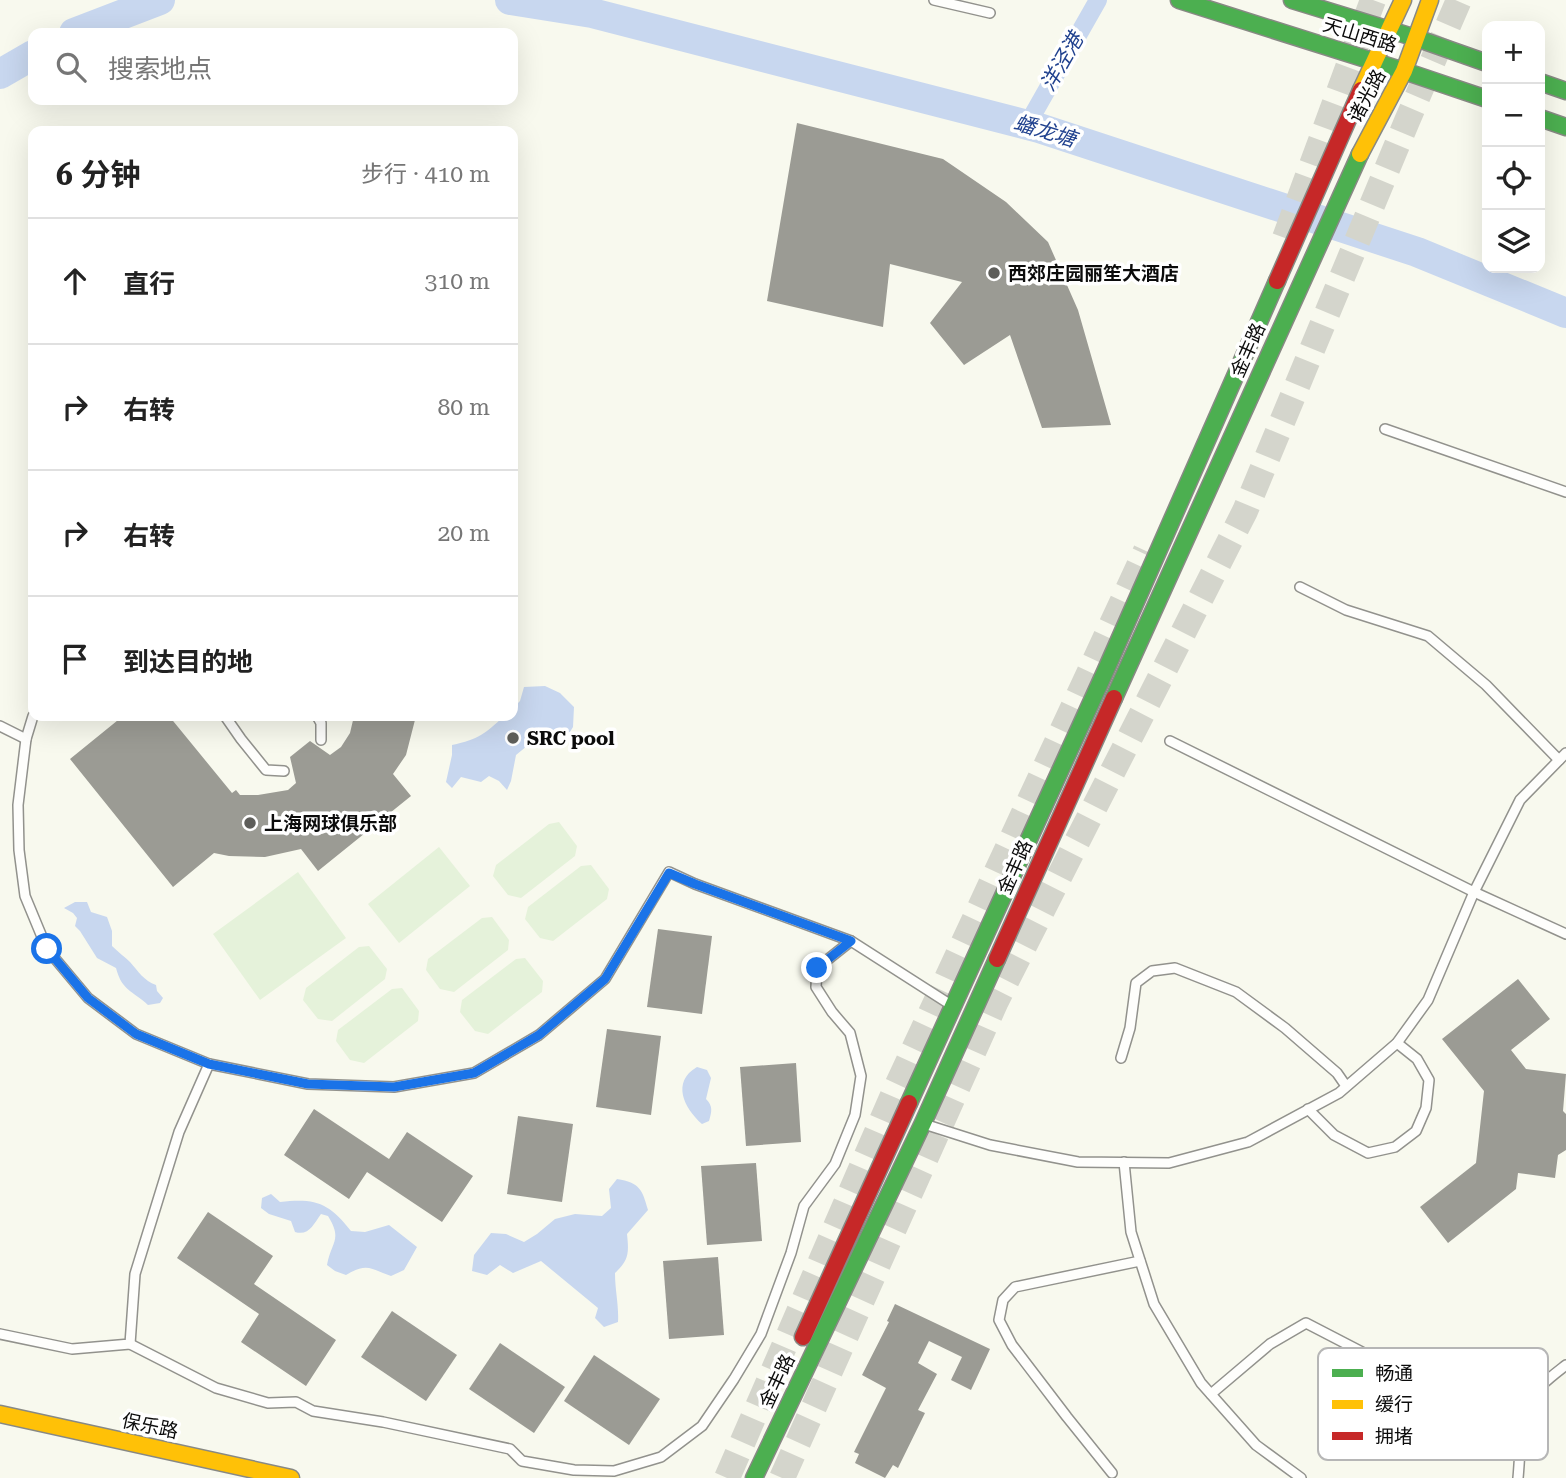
<!DOCTYPE html>
<html lang="zh">
<head>
<meta charset="utf-8">
<style>
  body { margin:0; font-family:"Roboto Serif","Noto Sans SC",serif; background:#f6f6f6; color:#222 }
  .controls { position:absolute; right:21px; top:21px; display:grid; overflow:hidden; border-radius:14px; box-shadow:0 7px 28px #0002 }
  .controls button { width:63px; height:63px; display:grid; place-items:center; padding:0; border:0; border-bottom:2px solid #e0e0e0; background:#fff; color:#222; font:35px sans-serif }
  .stop { position:absolute; width:21px; height:21px; margin:-16px; border:5px solid #1a73e8; border-radius:50%; background:#fff }
  .stop.end { background:#1a73e8; border-color:#fff; box-shadow:0 2px 7px #0008 }
  .list { margin:0; padding:0; list-style:none }
  h2 { display:flex; justify-content:space-between; align-items:center; height:91px; margin:0; padding:0 28px; font-size:30px }
  h2 small { font-size:23px; font-weight:400; color:#767676 }
  .list li { display:grid; grid-template-columns:46px 1fr auto; gap:21px; align-items:center; box-sizing:border-box; height:126px; padding:0 28px; border-top:2px solid #e0e0e0 }
  .list b { display:block; font-size:26px; white-space:nowrap }
  .list em { font-size:23px; font-style:normal; color:#767676 }
  .icon { flex:none; width:38px; height:38px; fill:none; stroke:currentColor; stroke-width:2; stroke-linecap:round; stroke-linejoin:round }
  .map { position:relative; flex:none; width:1566px; height:1478px; overflow:hidden }
  .search { position:absolute; background:#fff; box-shadow:0 7px 28px #0002; left:28px; top:28px; width:490px; height:77px; display:flex; align-items:center; gap:18px; box-sizing:border-box; padding:0 24px; border-radius:14px; color:#767676; font-size:26px }
  .panel { position:absolute; background:#fff; box-shadow:0 7px 28px #0002; left:28px; top:126px; width:490px; height:595px; border-radius:14px }
  .map>svg:first-child { display:block }
</style>
</head>
<body>
<div class="map">
<svg width="1566" height="1478" viewBox="0 0 1566 1478">
  <rect width="100%" height="100%" fill="#f8f9ee"/>
  <g fill="#e5f2da">
    <polygon points="559,822 577,846 575,856 521,898 508,895 493,876 496,865 549,824"/>
    <polygon points="439,847 470,886 399,943 368,904"/>
    <polygon points="591,865 609,889 607,899 553,941 540,938 525,919 528,907 581,866"/>
    <polygon points="298,872 346,938 260,1000 213,934"/>
    <polygon points="492,917 509,940 508,950 454,992 440,989 426,970 428,959 482,918"/>
    <polygon points="369,946 387,969 385,979 332,1021 318,1019 303,1000 306,988 359,947"/>
    <polygon points="525,958 543,981 542,992 488,1034 475,1031 460,1012 462,1000 516,959"/>
    <polygon points="402,988 419,1011 418,1021 364,1063 350,1060 336,1041 338,1030 392,989"/>
  </g>
  <g fill="#c8d7ef">
    <path d="M545,686L560,693L574,707L573,727L565,740L554,736L542,741L539,747L527,746L516,755L511,781L507,790L499,781L489,776L481,782L461,777L452,788L446,782L452,755V745C479,739 485,734 504,716H513V708L520,701L524,687Z"/>
    <path d="M75,902H87L91,912L107,917L112,931V946C118,952 125,957 130,962C138,971 144,981 156,985L157,991L163,998L160,1003L148,1005C132,990 122,991 116,968L97,958L80,931L75,926L77,918L73,913L64,908Z"/>
    <path d="M697,1067L707,1070L711,1078L706,1099C713,1106 712,1111 709,1121L702,1124C684,1108 671,1082 697,1067Z"/>
    <path d="M617,1179C640,1183 642,1189 648,1210L627,1234C629,1253 629,1260 615,1273C615,1290 619,1306 618,1322L604,1327L595,1318L598,1308L541,1261L513,1273L500,1265L487,1275L472,1271L474,1255L491,1233L506,1234L524,1242L537,1234L555,1219L575,1214L602,1216L611,1208L609,1189Z"/>
    <path d="M271,1194L280,1202C316,1198 329,1203 351,1231L365,1232L389,1225L417,1247L404,1270L391,1276C370,1269 368,1262 346,1275L335,1271L327,1265C331,1242 343,1240 328,1216L321,1214C313,1225 309,1236 295,1232L291,1221L269,1214L261,1208L262,1198Z"/>
  </g>
  <g fill="none" stroke-linecap="round" stroke-linejoin="round">
    <polyline stroke="#c8d7ef" stroke-width="18" points="1027,125 1098,0"/>
    <g stroke="#c8d7ef" stroke-width="30">
      <polyline points="510,0 592,13 1039,128 1417,252 1566,313"/>
      <polyline points="74,33 160,0"/>
      <polyline points="0,74 33,55"/>
    </g>
  </g>
  <g fill="#9b9b94">
    <polygon points="797,123 943,159 1006,202 1048,242 1078,310 1111,425 1042,428 1010,335 964,365 930,323 962,282 890,264 883,327 767,301"/>
    <polygon points="123,716 169,716 232,793 236,790 240,795 258,795 288,790 296,783 290,757 310,741 330,755 341,747 350,733 354,716 416,716 406,755 393,774 411,796 318,871 301,849 265,857 229,856 214,853 173,887 70,759"/>
    <polygon points="658,929 712,936 702,1014 647,1007"/>
    <polygon points="1518,979 1550,1019 1511,1050 1526,1069 1566,1074 1563,1111 1566,1114 1566,1150 1558,1155 1555,1178 1518,1173 1516,1189 1448,1243 1420,1207 1476,1163 1484,1091 1442,1039"/>
    <polygon points="607,1029 661,1036 651,1115 596,1107"/>
    <polygon points="796,1063 801,1142 746,1146 740,1067"/>
    <polygon points="314,1109 389,1159 407,1132 473,1176 442,1222 367,1172 349,1199 284,1155"/>
    <polygon points="518,1116 573,1124 562,1202 507,1194"/>
    <polygon points="756,1163 762,1241 707,1245 701,1166"/>
    <polygon points="208,1212 273,1256 254,1284 336,1340 306,1386 241,1342 259,1314 177,1258"/>
    <polygon points="718,1257 724,1335 669,1339 663,1261"/>
    <polygon points="895,1304 990,1349 971,1390 951,1380 962,1357 929,1341 918,1363 937,1374 918,1410 925,1413 898,1468 893,1465 885,1478 855,1463 859,1454 854,1452 886,1388 862,1375 889,1322 887,1321"/>
    <polygon points="392,1311 457,1355 426,1401 361,1357"/>
    <polygon points="500,1343 565,1387 534,1433 469,1389"/>
    <polygon points="594,1355 660,1399 629,1445 564,1401"/>
  </g>
  <g fill="none" stroke-linecap="round" stroke-linejoin="round">
    <g stroke="#d4d5cc" stroke-width="26" stroke-dasharray="26 13" stroke-linecap="butt">
      <polyline points="1285,238 1373,0"/>
      <polyline points="727,1478 897,1086 1146,551"/>
      <polyline points="782,1478 996,1001 1245,511 1407,121 1459,0"/>
    </g>
    <g stroke="#92928d" stroke-width="12">
      <g id="lane">
        <polyline points="934,0 990,13"/>
        <polyline points="1385,429 1566,492"/>
        <polyline points="1300,587 1346,610 1428,636 1486,685 1559,760"/>
        <polyline points="33,716 26,739 18,805 19,850 25,896 47,949 88,998 136,1034 209,1064"/>
        <polyline points="225,716 241,739 266,770 284,771"/>
        <polyline points="317,716 321,723 321,740"/>
        <polyline points="0,726 26,739"/>
        <polyline points="1170,741 1474,892 1566,934"/>
        <polyline points="1121,1058 1130,1028 1136,983 1152,971 1175,968 1236,992 1285,1028 1337,1073 1346,1086"/>
        <polyline points="1308,1109 1334,1135 1368,1153 1395,1147 1416,1131 1426,1108 1429,1080 1417,1059 1397,1043"/>
        <polyline points="924,1124 990,1145 1078,1162 1169,1163 1248,1142 1339,1093 1397,1043 1428,1000 1474,892 1520,800 1566,753"/>
        <polyline points="1124,1162 1131,1232 1154,1304 1201,1383 1256,1445 1301,1478"/>
        <polyline points="0,1334 72,1349 130,1344 135,1274 179,1132 209,1064 308,1084 394,1087 474,1073 539,1035 605,979 669,872 695,884 851,941 951,1005"/>
        <polyline points="130,1344 216,1388 268,1403 296,1402 313,1411 383,1422 510,1449 522,1461 574,1470 614,1471 661,1457 702,1426 734,1379 761,1334 791,1253 804,1206 835,1164 855,1115 861,1076 850,1033 832,1012 816,987 817,968 851,941"/>
        <polyline points="1211,1394 1270,1344 1306,1323 1362,1352"/>
        <polyline points="1112,1473 1067,1417 1012,1345 999,1320 1003,1300 1015,1287 1140,1261"/>
        <path d="M1518,1478C1520,1458 1520,1424 1528,1405C1535,1388 1552,1376 1566,1365"/>
      </g>
    </g>
    <g stroke="#888984" stroke-width="19">
      <g id="fast">
        <polyline points="1179,0 1404,71 1487,99"/>
        <polyline points="1292,0 1416,38 1487,63"/>
        <polyline points="1540,82 1566,91"/>
        <polyline points="1540,118 1566,127"/>
        <polyline points="1114,698 1360,154"/>
        <polyline points="909,1103 1105,672 1277,281"/>
        <polyline points="754,1478 923,1123 997,959"/>
      </g>
    </g>
    <g stroke="#888984" stroke-width="19">
      <g id="slow">
        <polyline points="1361,90 1403,0"/>
        <polyline points="1360,154 1404,71 1430,0"/>
        <polyline points="0,1414 291,1478"/>
      </g>
    </g>
    <g stroke="#888984" stroke-width="19">
      <g id="jam">
        <polyline points="1277,281 1361,90"/>
        <polyline points="997,959 1114,698"/>
        <polyline points="803,1337 909,1103"/>
      </g>
    </g>
    <use href="#lane" stroke="#fefefc" stroke-width="9"/>
    <use href="#fast" stroke="#4caf50" stroke-width="16"/>
    <use href="#slow" stroke="#ffc107" stroke-width="16"/>
    <use href="#jam" stroke="#c62828" stroke-width="16"/>
  </g>
  <g fill="none" stroke-linecap="round" stroke-linejoin="round">
    <polyline stroke="#1a73e8" stroke-width="9" points="47,949 88,998 136,1034 209,1064 308,1084 394,1087 474,1073 539,1035 605,979 669,873 695,884 851,941 817,968"/>
  </g>
  <g fill="#5e5e5a" stroke="#fff" stroke-width="2.5">
    <circle cx="994" cy="273" r="7"/>
    <circle cx="513" cy="738" r="7"/>
    <circle cx="250" cy="823" r="7"/>
  </g>
  <g text-anchor="middle" dominant-baseline="central" stroke-width="7" stroke-linejoin="round" paint-order="stroke">
    <g font-size="19" fill="#0b0b0b" stroke="#fff">
      <text transform="translate(1360 35) rotate(17)">天山西路</text>
      <text transform="translate(1367 96) rotate(-62)">诸光路</text>
      <text transform="translate(1248 350) rotate(-66)">金丰路</text>
      <text transform="translate(1015 867) rotate(-66)">金丰路</text>
      <text transform="translate(777 1381) rotate(-65)">金丰路</text>
      <text transform="translate(150 1426) rotate(12)">保乐路</text>
    </g>
    <g font-size="19" font-weight="bold" fill="#0b0b0b" stroke="#fff" text-anchor="start">
      <text x="1008" y="273">西郊庄园丽笙大酒店</text>
      <text x="527" y="738">SRC pool</text>
      <text x="264" y="823">上海网球俱乐部</text>
    </g>
    <g font-size="21" font-style="italic" fill="#21428f" stroke="#fff">
      <text transform="translate(1062 62) rotate(-60)">洋泾港</text>
      <text transform="translate(1045 131) rotate(17)">蟠龙塘</text>
    </g>
  </g>
  <rect x="1318" y="1348" width="230" height="112" rx="10" fill="#fff" stroke="#b6b6b6" stroke-width="2"/>
  <rect x="1332" y="1369" width="31" height="8" fill="#4caf50"/>
  <rect x="1332" y="1400" width="31" height="9" fill="#ffc107"/>
  <rect x="1332" y="1432" width="31" height="8" fill="#c62828"/>
  <g font-size="19" fill="#0b0b0b">
    <text x="1375" y="1380">畅通</text>
    <text x="1375" y="1411">缓行</text>
    <text x="1375" y="1443">拥堵</text>
  </g>
</svg>
<div class="controls">
<button>+</button>
<button>−</button>
<button><svg class="icon" aria-label="locate" viewBox="0 0 24 24"><circle cx="12" cy="12" r="6"/><path d="M12 2v4M12 18v4M2 12h4M18 12h4"/></svg></button>
<button><svg class="icon" aria-label="layers" viewBox="0 0 24 24"><path d="M12 4l9 5-9 5-9-5zM3 14l9 5 9-5"/></svg></button>
</div>
<div class="stop" style="left:47px;top:949px"></div>
<div class="stop end" style="left:817px;top:968px"></div>
<div class="search"><svg class="icon" aria-label="search" viewBox="0 0 24 24"><circle cx="10" cy="10" r="6"/><path d="M15 15l6 6"/></svg>搜索地点</div>
<section class="panel">
<h2>6 分钟<small>步行 · 410 m</small></h2>
<ul class="list">
<li><svg class="icon" aria-label="ahead" viewBox="0 0 24 24"><path d="M12 20V5M6 11l6-6 6 6"/></svg><div><b>直行</b></div><em>310 m</em></li>
<li><svg class="icon" aria-label="right" viewBox="0 0 24 24"><path d="M7 20v-9h11M14 6l5 5-5 5"/></svg><div><b>右转</b></div><em>80 m</em></li>
<li><svg class="icon" aria-label="right" viewBox="0 0 24 24"><path d="M7 20v-9h11M14 6l5 5-5 5"/></svg><div><b>右转</b></div><em>20 m</em></li>
<li><svg class="icon" aria-label="arrive" viewBox="0 0 24 24"><path d="M6 21V4h12l-3 4 3 4H6"/></svg><div><b>到达目的地</b></div></li>
</ul>
</section>
</div>
</body>
</html>
